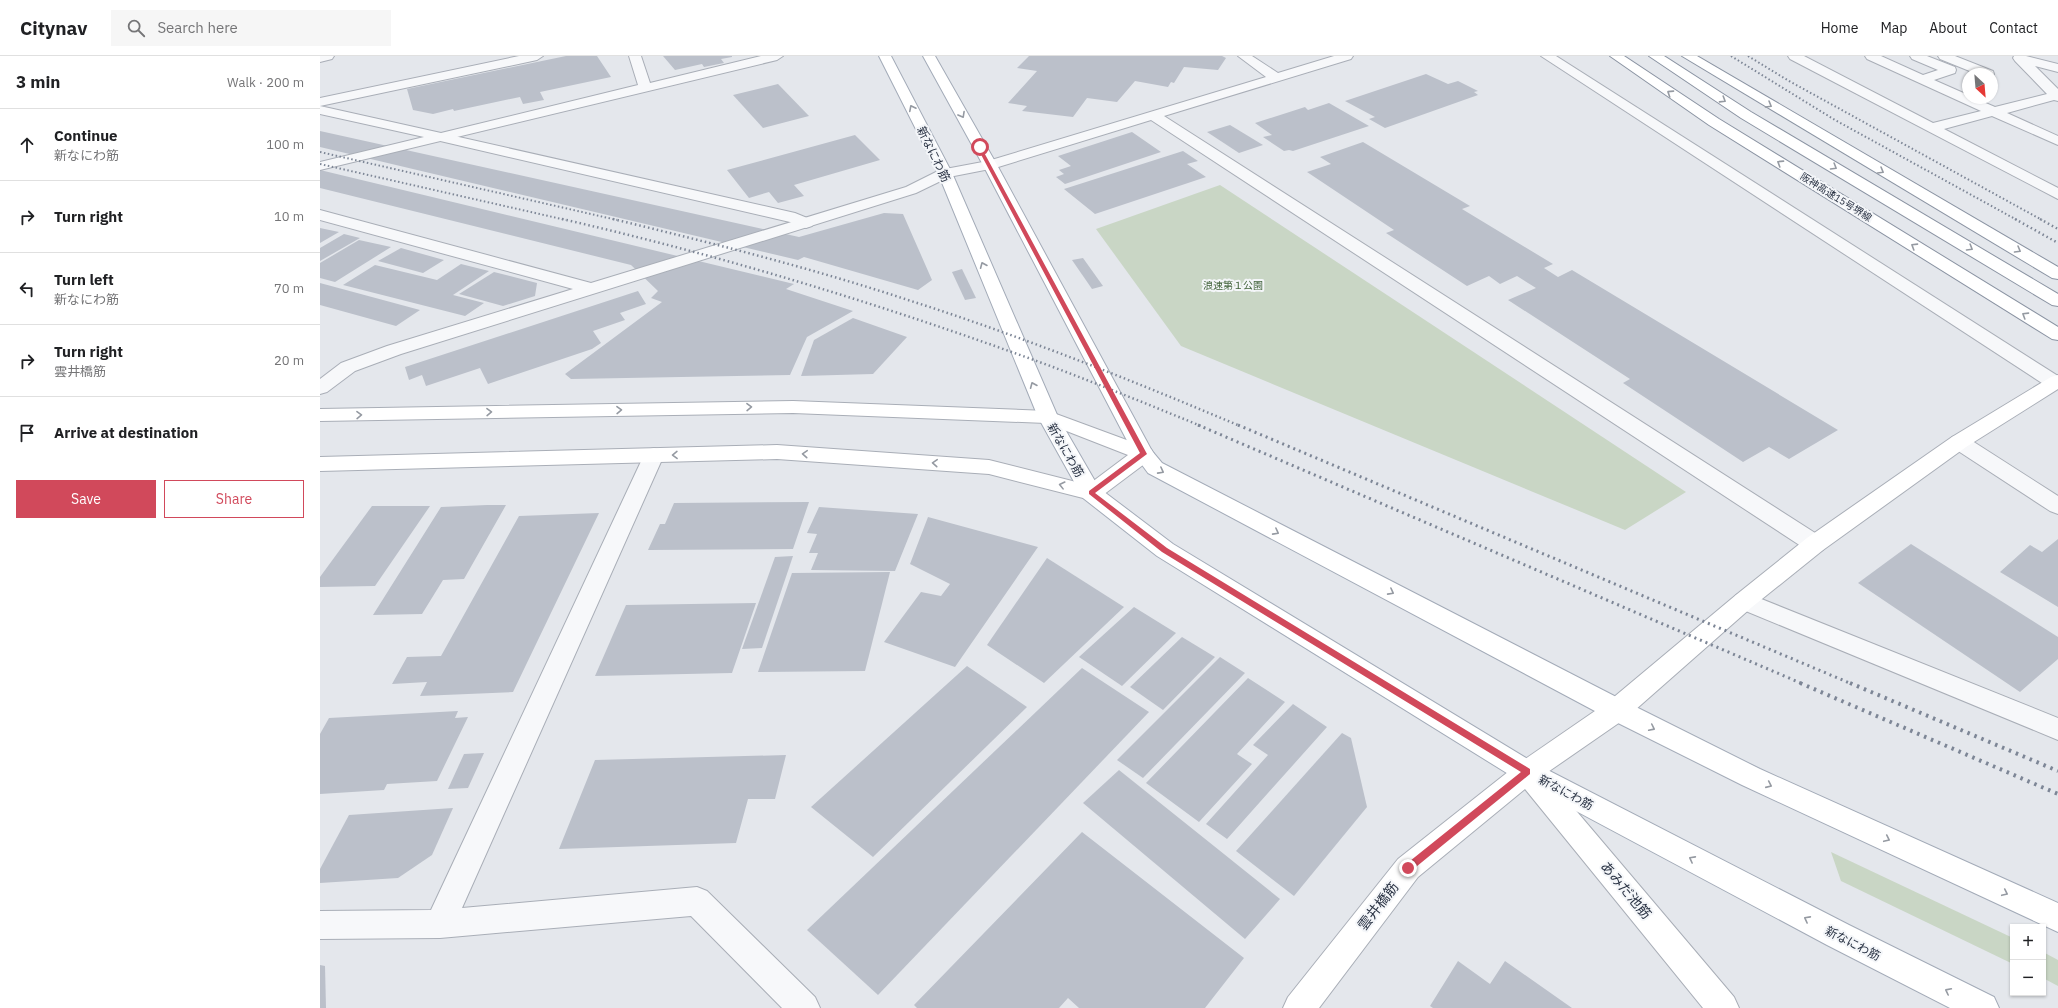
<!DOCTYPE html>
<html lang="en">
<head>
<meta charset="utf-8">
<style>
  body { margin:0; font-family:"IBM Plex Sans","Noto Sans JP",sans-serif; background:#f6f6f6; color:#202124 }
  .controls { position:absolute; right:12px; bottom:12px; display:grid; overflow:hidden; border-radius:0px; box-shadow:0 1px 3px #0004 }
  .controls button { width:36px; height:36px; display:grid; place-items:center; padding:0; border:0; border-bottom:1px solid #e0e0e0; background:#fff; color:#202124; font:20px sans-serif }
  .compass { position:absolute; left:1642px; top:12px; width:36px; height:36px; border-radius:50%; background:#fff; box-shadow:0 1px 3px #0004; rotate:154deg }
  .stop { position:absolute; width:12px; height:12px; margin:-9px; border:3px solid #d1495b; border-radius:50%; background:#fff }
  .stop.end { background:#d1495b; border-color:#fff; box-shadow:0 1px 4px #0008 }
  .list { margin:0; padding:0; list-style:none }
  h2 { display:flex; justify-content:space-between; align-items:center; height:52px; margin:0; padding:0 16px; font-size:17px }
  h2 small { font-size:13px; font-weight:400; color:#757577 }
  .list li { display:grid; grid-template-columns:26px 1fr auto; gap:12px; align-items:center; box-sizing:border-box; height:72px; padding:0 16px; border-top:1px solid #e0e0e0 }
  .list b { display:block; font-size:15px; white-space:nowrap }
  .list p { margin:0; font-size:13px; white-space:nowrap; color:#757577 }
  .list em { font-size:13px; font-style:normal; color:#757577 }
  .actions { display:flex; gap:8px; padding:12px 16px }
  .actions a { flex:1; padding:9px 0; border:1px solid #d1495b; border-radius:0px; text-align:center; font-size:14px; color:#d1495b }
  .actions .main { background:#d1495b; color:#fff }
  .icon { flex:none; width:22px; height:22px; fill:none; stroke:currentColor; stroke-width:2; stroke-linecap:round; stroke-linejoin:round }
  .map { position:relative; flex:none; width:1738px; height:952px; overflow:hidden }
  header { display:flex; align-items:center; gap:24px; box-sizing:border-box; height:56px; padding:0 20px; background:#fff; border-bottom:1px solid #e0e0e0 }
  header strong { font-size:19px }
  nav { display:flex; gap:22px; margin-inline-start:auto; font-size:14px }
  .search { width:280px; height:36px; background:#f6f6f6; display:flex; align-items:center; gap:10px; box-sizing:border-box; padding:0 14px; border-radius:0px; color:#757577; font-size:15px }
  main { display:flex }
  aside { flex:1; background:#fff }
  .map>svg:first-child { display:block }
</style>
</head>
<body>
<header>
<strong>Citynav</strong>
<div class="search"><svg class="icon" aria-label="search" viewBox="0 0 24 24"><circle cx="10" cy="10" r="6"/><path d="M15 15l6 6"/></svg>Search here</div>
<nav><a>Home</a><a>Map</a><a>About</a><a>Contact</a></nav>
</header>
<main>
<aside>
<h2>3 min<small>Walk · 200 m</small></h2>
<ul class="list">
<li><svg class="icon" aria-label="ahead" viewBox="0 0 24 24"><path d="M12 20V5M6 11l6-6 6 6"/></svg><div><b>Continue</b><p>新なにわ筋</p></div><em>100 m</em></li>
<li><svg class="icon" aria-label="right" viewBox="0 0 24 24"><path d="M7 20v-9h11M14 6l5 5-5 5"/></svg><div><b>Turn right</b></div><em>10 m</em></li>
<li><svg class="icon" aria-label="left" viewBox="0 0 24 24"><path d="M17 20v-9H6M10 6l-5 5 5 5"/></svg><div><b>Turn left</b><p>新なにわ筋</p></div><em>70 m</em></li>
<li><svg class="icon" aria-label="right" viewBox="0 0 24 24"><path d="M7 20v-9h11M14 6l5 5-5 5"/></svg><div><b>Turn right</b><p>雲井橋筋</p></div><em>20 m</em></li>
<li><svg class="icon" aria-label="arrive" viewBox="0 0 24 24"><path d="M6 21V4h12l-3 4 3 4H6"/></svg><div><b>Arrive at destination</b></div></li>
</ul>
<div class="actions"><a class="main">Save</a><a>Share</a></div>
</aside>
<div class="map">
<svg width="1738" height="952" viewBox="0 0 1738 952">
  <rect width="100%" height="100%" fill="#e4e7ec"/>
  <g fill="#c9d6c5">
    <polygon points="900,129 1366,436 1305,474 861,290 776,173"/>
    <polygon points="1511,796 1693,882 1693,908 1521,825"/>
    <polygon points="1723,896 1738,904 1738,930 1723,922"/>
  </g>
  <g fill="#bbc0ca">
    <polygon points="246,0 277,0 291,21 220,36 224,44 203,48 200,41 134,55 133,53 113,58 93,54 87,33"/>
    <polygon points="343,0 412,0 412,1 401,3 404,7 384,11 382,8 355,14"/>
    <polygon points="709,0 902,0 906,2 898,14 864,11 854,27 851,26 848,31 815,25 797,46 767,42 753,61 702,55 707,50 688,47 717,15 697,12"/>
    <polygon points="1106,18 1128,28 1138,25 1158,35 1154,36 1158,39 1065,72 1049,63 1055,61 1025,45"/>
    <polygon points="458,28 489,60 443,72 413,39"/>
    <polygon points="1009,47 1049,70 973,95 969,94 964,95 943,81 952,79 935,67 985,51 988,54"/>
    <polygon points="910,69 943,89 919,97 887,76"/>
    <polygon points="0,75 479,181 564,157 583,158 612,224 598,234 484,201 478,204 0,91"/>
    <polygon points="812,76 841,96 745,128 736,121 744,118 739,114 751,110 738,100"/>
    <polygon points="535,79 560,104 474,129 484,140 458,147 449,136 429,142 407,114"/>
    <polygon points="1043,86 1150,150 1142,153 1233,208 1224,212 1238,221 1252,214 1518,374 1469,403 1449,391 1423,406 1303,327 1310,323 1188,244 1216,232 1197,220 1180,228 1169,220 1147,230 1066,177 1074,174 987,116 1011,108 1000,101"/>
    <polygon points="863,95 878,105 867,108 886,121 775,158 744,133"/>
    <polygon points="0,114 474,228 466,233 533,255 487,281 470,319 251,323 245,318 342,246 331,242 338,235 311,209 0,132"/>
    <polygon points="0,172 19,176 0,187"/>
    <polygon points="24,178 40,182 0,205 0,192"/>
    <polygon points="39,184 71,191 15,226 0,222 0,207"/>
    <polygon points="81,192 124,204 103,217 58,205"/>
    <polygon points="763,202 783,230 772,233 752,204"/>
    <polygon points="141,208 169,215 133,239 164,247 145,260 23,229 55,209 117,224"/>
    <polygon points="642,213 656,242 645,244 632,216"/>
    <polygon points="174,216 217,227 215,240 183,250 139,238"/>
    <polygon points="0,227 100,254 76,270 0,249"/>
    <polygon points="318,235 326,248 300,257 305,264 273,275 281,287 272,293 168,328 160,312 106,330 102,319 89,324 85,311"/>
    <polygon points="533,262 587,281 553,318 481,320 494,284"/>
    <polygon points="489,446 473,493 328,494 340,468 345,468 354,447"/>
    <polygon points="167,449 186,449 144,523 123,524 102,558 53,559 121,451"/>
    <polygon points="52,450 110,450 55,530 0,531 0,521"/>
    <polygon points="499,451 598,458 575,515 491,514 498,497 489,497 497,478 487,477"/>
    <polygon points="279,457 193,636 100,640 107,626 72,628 87,601 121,600 199,460"/>
    <polygon points="608,461 718,491 635,611 564,586 601,536 621,540 630,528 590,508"/>
    <polygon points="1738,483 1738,551 1680,516 1710,489 1722,496"/>
    <polygon points="1591,488 1738,581 1738,603 1700,636 1538,527"/>
    <polygon points="473,500 442,592 422,593 455,501"/>
    <polygon points="727,502 804,551 724,627 667,589"/>
    <polygon points="570,516 545,615 438,616 472,517"/>
    <polygon points="436,547 412,617 275,620 306,549"/>
    <polygon points="814,551 856,577 802,630 759,601"/>
    <polygon points="862,581 895,601 843,654 810,631"/>
    <polygon points="900,601 925,617 823,722 797,704"/>
    <polygon points="647,610 707,651 553,801 491,751"/>
    <polygon points="762,612 829,656 558,939 487,874"/>
    <polygon points="928,622 965,646 917,698 932,708 879,766 826,727"/>
    <polygon points="973,648 1007,671 907,783 886,768 948,699 933,689"/>
    <polygon points="138,655 135,662 148,661 117,725 67,728 64,734 0,738 0,678 9,662"/>
    <polygon points="1022,677 1031,682 1047,751 974,840 916,795"/>
    <polygon points="164,697 148,732 128,733 144,698"/>
    <polygon points="466,699 455,743 428,743 416,787 239,793 275,704"/>
    <polygon points="799,714 960,843 925,883 763,747"/>
    <polygon points="133,752 112,799 78,822 0,827 0,813 29,759"/>
    <polygon points="762,776 924,902 885,952 759,952 748,942 739,952 597,952 594,949"/>
    <polygon points="1138,905 1170,928 1185,905 1252,952 1113,952 1110,950"/>
    <polygon points="0,909 5,910 6,952 0,952"/>
  </g>
  <g fill="none" stroke-linecap="round" stroke-linejoin="round">
    <g stroke="#a9aeb7" stroke-width="2">
      <g id="lane">
        <polygon points="1468,0 1484,0 1613,67 1661,55 1547,3 1545,0 1561,0 1603,19 1618,14 1592,3 1590,0 1607,0 1635,11 1636,14 1635,17 1614,24 1648,39 1648,42 1654,42 1675,51 1727,38 1695,5 1693,2 1694,0 1706,0 1738,8 1738,16 1715,10 1738,33 1738,45 1734,44 1687,57 1738,80 1738,89 1672,60 1624,73 1738,132 1738,143 1470,3"/>
        <polygon points="1618,0 1635,0 1673,15 1674,18 1672,21 1672,18 1657,18 1620,3"/>
        <polygon points="121,77 475,157 492,164 494,167 492,170 486,172 470,166 116,84 114,81 116,78"/>
      </g>
    </g>
    <g stroke="#a9aeb7" stroke-width="2">
      <g id="street">
        <polygon points="0,0 14,0 12,3 0,6"/>
        <polygon points="199,0 223,0 217,4 0,50 121,77 318,29 309,0 321,0 330,27 441,0 463,0 457,4 0,114 0,106 104,81 0,58 0,42"/>
        <polygon points="918,0 932,0 958,17 1014,0 1033,0 1031,3 844,60 1503,482 1506,488 1503,494 1495,496 1487,494 831,64 675,112 629,121 596,137 81,298 35,315 7,336 0,338 0,323 21,307 67,290 253,233 0,164 0,154 271,227 586,131 620,114 668,105 946,21"/>
        <polygon points="1221,0 1236,0 1738,320 1738,332 1728,331"/>
        <polygon points="1639,379 1646,381 1738,440 1738,458 1730,455 1632,391 1629,386 1632,381"/>
        <polygon points="334,392 341,394 344,399 142,852 377,831 387,835 495,941 500,952 462,952 371,860 120,882 0,883 0,855 111,854 324,399 327,394"/>
        <polygon points="1424,536 1738,662 1738,684 1416,551 1412,545 1416,539"/>
      </g>
    </g>
    <g stroke="#a9aeb7" stroke-width="2">
      <g id="secondary">
        <polygon points="1738,319 1738,333 1646,391 1503,494 1432,551 1306,662 1225,718 1414,941 1419,952 1383,952 1205,733 1098,821 999,952 963,952 968,941 1078,803 1198,708 1288,646 1416,539 1487,482 1632,381 1731,321"/>
        <polygon points="473,345 728,355 831,393 834,398 831,403 779,442 771,444 669,418 457,403 0,415 0,401 457,389 669,404 768,429 808,399 726,367 473,357 0,365 0,353"/>
      </g>
    </g>
    <g stroke="#a3abb8" stroke-width="2">
      <g id="primary">
        <polygon points="559,0 571,0 632,117 738,361 779,432 853,488 1216,708 1529,869 1674,941 1679,952 1630,952 1507,889 1198,724 837,500 763,442 718,361 618,117"/>
        <polygon points="603,0 615,0 677,109 832,395 842,407 1306,646 1440,713 1738,847 1738,876 1422,729 1288,662 828,417 814,398 663,109"/>
      </g>
    </g>
    <g stroke="#8b94a3" stroke-width="2">
      <g id="highway">
        <polygon points="1290,0 1304,0 1399,63 1738,271 1738,284 1732,283 1389,69"/>
        <polygon points="1329,0 1344,0 1431,56 1738,238 1738,250 1732,249 1421,62"/>
        <polygon points="1362,0 1377,0 1738,211 1738,223 1732,222"/>
      </g>
    </g>
    <use href="#lane" fill="#f7f8fa" fill-rule="evenodd"/>
    <use href="#street" fill="#f7f8fa" fill-rule="evenodd"/>
    <use href="#secondary" fill="#fff" fill-rule="evenodd"/>
    <use href="#primary" fill="#fff" fill-rule="evenodd"/>
    <use href="#highway" fill="#fff" fill-rule="evenodd"/>
    <g stroke="#7d8696" stroke-width="2" stroke-dasharray="1.5 2.5" stroke-linecap="butt">
      <polyline points="1411,0 1515,64 1697,164"/>
      <polyline points="1428,0 1469,25 1722,164"/>
      <polyline points="0,96 297,164"/>
      <polyline points="0,108 246,164"/>
    </g>
    <g stroke="#7d8696" stroke-width="2.5" stroke-dasharray="1.5 3" stroke-linecap="butt">
      <path d="M242,163C408,201 573,252 733,311C783,330 832,350 881,370"/>
      <path d="M293,163C392,187 491,212 588,244C701,280 811,324 920,370"/>
      <polyline points="1695,163 1738,187"/>
      <polyline points="1720,163 1738,173"/>
    </g>
    <g stroke="#7d8696" stroke-width="3" stroke-dasharray="2 4" stroke-linecap="butt">
      <polyline points="878,369 1483,628"/>
      <polyline points="918,369 1532,628"/>
    </g>
    <g stroke="#7d8696" stroke-width="4" stroke-dasharray="2.5 5" stroke-linecap="butt">
      <polyline points="1480,627 1738,738"/>
      <polyline points="1530,627 1738,715"/>
    </g>
  </g>
  <defs><path id="oneway-chevron" d="M-2-3.5L2.5 0L-2 3.5" fill="none" stroke-width="1.6" stroke-linecap="round" stroke-linejoin="round"/></defs>
  <g stroke="#959aa2">
    <use href="#oneway-chevron" transform="translate(1350 37) rotate(-147)"/>
    <use href="#oneway-chevron" transform="translate(1403 44) rotate(32)"/>
    <use href="#oneway-chevron" transform="translate(1449 49) rotate(30)"/>
    <use href="#oneway-chevron" transform="translate(592 52) rotate(-117)"/>
    <use href="#oneway-chevron" transform="translate(642 59) rotate(61)"/>
    <use href="#oneway-chevron" transform="translate(1460 107) rotate(-148)"/>
    <use href="#oneway-chevron" transform="translate(1514 111) rotate(31)"/>
    <use href="#oneway-chevron" transform="translate(1561 115) rotate(30)"/>
    <use href="#oneway-chevron" transform="translate(1594 190) rotate(-148)"/>
    <use href="#oneway-chevron" transform="translate(1650 192) rotate(31)"/>
    <use href="#oneway-chevron" transform="translate(1698 194) rotate(30)"/>
    <use href="#oneway-chevron" transform="translate(663 209) rotate(-113)"/>
    <use href="#oneway-chevron" transform="translate(1705 259) rotate(-148)"/>
    <use href="#oneway-chevron" transform="translate(713 329) rotate(-113)"/>
    <use href="#oneway-chevron" transform="translate(429 351) rotate(-1)"/>
    <use href="#oneway-chevron" transform="translate(299 354) rotate(-1)"/>
    <use href="#oneway-chevron" transform="translate(169 356) rotate(-1)"/>
    <use href="#oneway-chevron" transform="translate(39 359) rotate(-1)"/>
    <use href="#oneway-chevron" transform="translate(485 398) rotate(-176)"/>
    <use href="#oneway-chevron" transform="translate(355 399) rotate(179)"/>
    <use href="#oneway-chevron" transform="translate(615 407) rotate(-176)"/>
    <use href="#oneway-chevron" transform="translate(841 415) rotate(28)"/>
    <use href="#oneway-chevron" transform="translate(742 429) rotate(-166)"/>
    <use href="#oneway-chevron" transform="translate(956 476) rotate(28)"/>
    <use href="#oneway-chevron" transform="translate(1071 536) rotate(28)"/>
    <use href="#oneway-chevron" transform="translate(1332 672) rotate(26)"/>
    <use href="#oneway-chevron" transform="translate(1449 729) rotate(24)"/>
    <use href="#oneway-chevron" transform="translate(1567 783) rotate(25)"/>
    <use href="#oneway-chevron" transform="translate(1372 803) rotate(-152)"/>
    <use href="#oneway-chevron" transform="translate(1685 837) rotate(25)"/>
    <use href="#oneway-chevron" transform="translate(1487 863) rotate(-152)"/>
    <use href="#oneway-chevron" transform="translate(1628 935) rotate(-153)"/>
  </g>
  <polygon fill="#d1495b" points="660,89 827,398 775,437 847,492 1210,713 1210,718 1091,815 1085,815 1085,809 1201,716 842,496 769,438 769,435 820,397 657,91"/>
  <g text-anchor="middle" dominant-baseline="central" stroke-width="4" stroke-linejoin="round" paint-order="stroke">
    <g font-size="10" fill="#2b3445" stroke="#f4f6f9">
      <text transform="translate(1516 141) rotate(32)">阪神高速15号堺線</text>
    </g>
    <g font-size="10" fill="#3f6138" stroke="#f4f6f9">
      <text x="913" y="229">浪速第１公園</text>
    </g>
    <g font-size="12" fill="#2b3445" stroke="#f4f6f9">
      <text transform="translate(614 98) rotate(64)">新なにわ筋</text>
      <text transform="translate(746 394) rotate(60)">新なにわ筋</text>
      <text transform="translate(1246 736) rotate(28)">新なにわ筋</text>
      <text transform="translate(1533 887) rotate(27)">新なにわ筋</text>
    </g>
    <g font-size="14" fill="#2b3445" stroke="#f4f6f9">
      <text transform="translate(1306 834) rotate(50)">あみだ池筋</text>
      <text transform="translate(1058 850) rotate(-52)">雲井橋筋</text>
    </g>
  </g>
</svg>
<div class="controls">
<button>+</button>
<button>−</button>
</div>
<svg class="compass" viewBox="-18 -18 36 36"><path d="M0-13l5 13h-10z" fill="#e53935"/><path d="M0 13l5-13h-10z" fill="#757577"/></svg>
<div class="stop" style="left:660px;top:91px"></div>
<div class="stop end" style="left:1088px;top:812px"></div>
</div>
</main>
</body>
</html>
